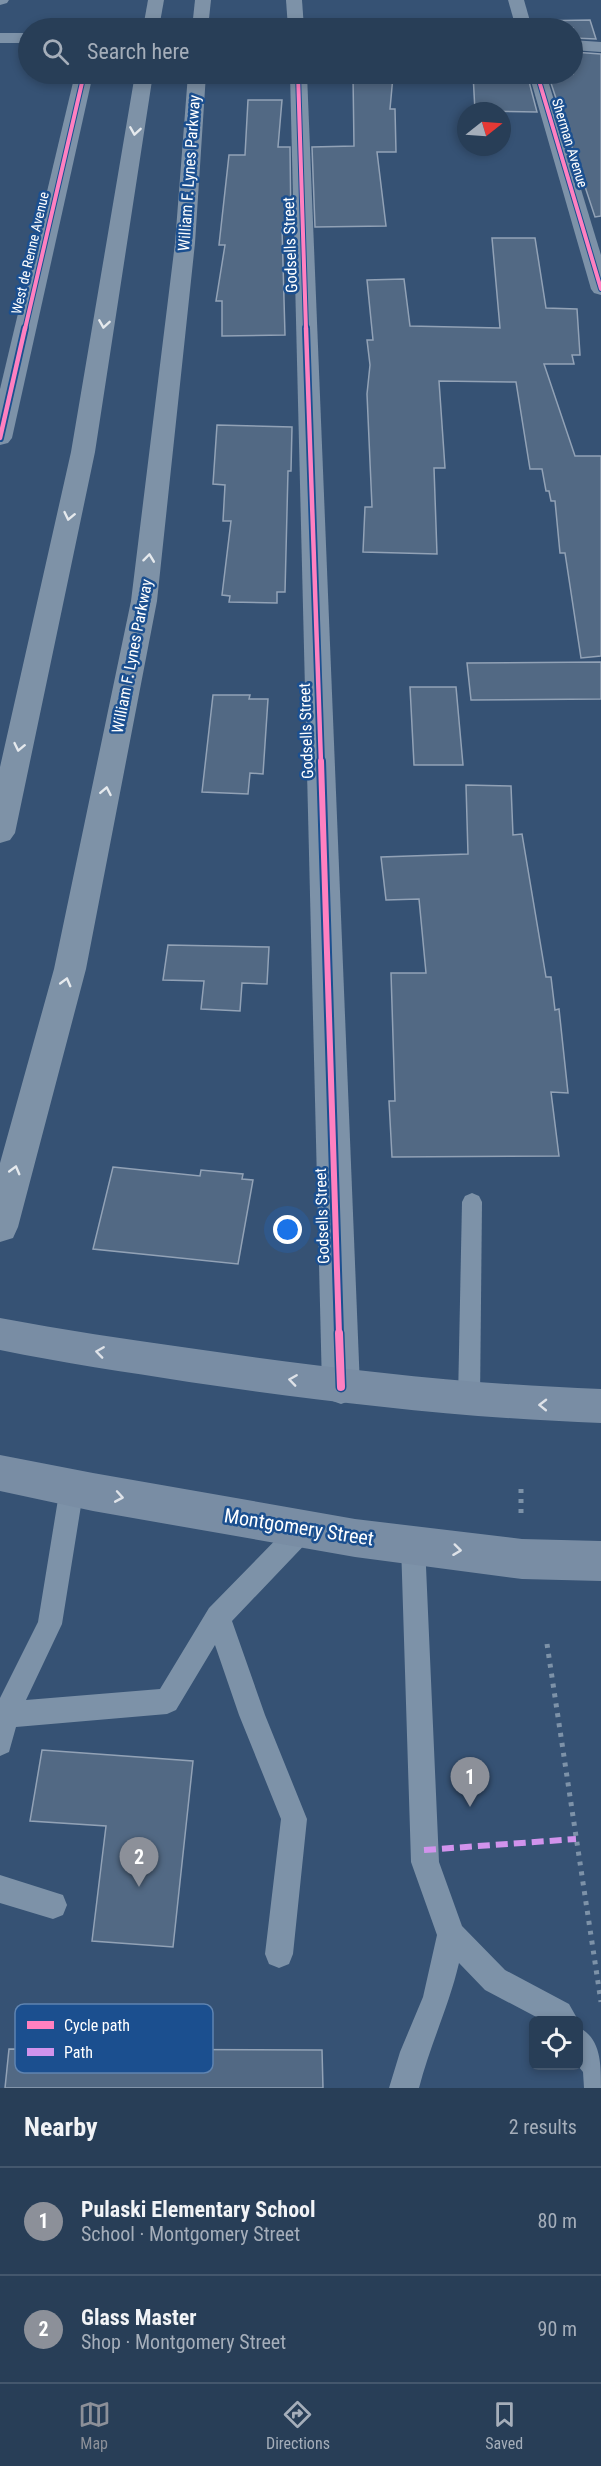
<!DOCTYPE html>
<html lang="en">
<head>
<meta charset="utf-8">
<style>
  body { margin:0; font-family:"Roboto Condensed",sans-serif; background:#30455d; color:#f1f3f6 }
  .controls { position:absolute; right:18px; bottom:18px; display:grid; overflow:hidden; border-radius:9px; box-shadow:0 3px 9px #0003 }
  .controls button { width:54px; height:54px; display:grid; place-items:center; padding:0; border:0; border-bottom:2px solid #44576d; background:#283e57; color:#f1f3f6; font:30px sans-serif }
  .compass { position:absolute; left:457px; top:102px; width:54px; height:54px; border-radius:50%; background:#283e57; box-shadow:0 3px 9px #0003; rotate:73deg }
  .you { position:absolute; left:288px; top:1230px; width:21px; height:21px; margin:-15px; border:4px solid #fff; border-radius:50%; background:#1a73e8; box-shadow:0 0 0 9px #1a73e833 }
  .badge { display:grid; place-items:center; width:39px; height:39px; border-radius:50%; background:#8c9099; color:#fff; font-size:20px; font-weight:700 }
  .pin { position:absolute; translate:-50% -50px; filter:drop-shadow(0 2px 3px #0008) }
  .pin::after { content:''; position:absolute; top:32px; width:21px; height:18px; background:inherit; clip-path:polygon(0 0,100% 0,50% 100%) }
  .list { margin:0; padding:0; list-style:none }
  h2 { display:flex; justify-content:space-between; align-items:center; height:78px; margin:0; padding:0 24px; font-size:26px }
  h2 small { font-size:20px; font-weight:400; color:#a5aeba }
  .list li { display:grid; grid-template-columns:39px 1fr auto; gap:18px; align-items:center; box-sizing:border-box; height:108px; padding:0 24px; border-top:2px solid #44576d }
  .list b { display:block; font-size:22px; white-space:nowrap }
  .list p { margin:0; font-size:20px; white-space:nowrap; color:#a5aeba }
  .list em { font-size:20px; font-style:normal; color:#a5aeba }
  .icon { flex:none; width:33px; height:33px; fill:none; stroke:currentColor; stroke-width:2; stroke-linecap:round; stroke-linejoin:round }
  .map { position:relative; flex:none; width:601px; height:2088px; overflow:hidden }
  .search { position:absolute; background:#283e57; box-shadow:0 3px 9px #0003; left:18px; right:18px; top:18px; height:66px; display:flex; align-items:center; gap:15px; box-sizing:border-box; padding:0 21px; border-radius:33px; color:#a5aeba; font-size:22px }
  .sheet { height:294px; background:#283e57 }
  nav { display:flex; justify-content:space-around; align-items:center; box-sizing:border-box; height:84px; border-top:2px solid #44576d; background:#283e57; font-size:16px; color:#a5aeba }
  nav a { display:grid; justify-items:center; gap:3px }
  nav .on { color:#8c9099 }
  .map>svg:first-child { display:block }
</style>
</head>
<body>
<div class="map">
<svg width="601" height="2088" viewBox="0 0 601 2088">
  <rect width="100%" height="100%" fill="#365274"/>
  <g fill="#526984" stroke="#92a2b6" stroke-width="1.5">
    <polygon points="590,20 596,39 573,38 573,28 534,28 532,21"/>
    <polygon points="471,21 512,21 514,28 471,28"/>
    <polygon points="573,52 601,54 601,216 595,217 548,74 573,74"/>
    <polygon points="473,74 527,74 537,112 475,111"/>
    <polygon points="353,76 393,76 390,109 395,109 396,152 377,152 386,226 315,227 312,147 354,146"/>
    <polygon points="248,100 282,100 278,147 290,147 291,228 282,228 285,335 222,336 222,301 216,301 225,245 219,245 229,155 245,155"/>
    <polygon points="492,238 535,238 546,308 577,309 580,355 572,355 574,364 544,364 575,456 601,456 601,656 581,658 565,553 560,553 555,501 551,501 549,491 546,491 542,469 530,469 516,382 439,381 445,468 434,468 437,554 363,552 365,507 372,507 367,394 370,365 367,340 373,340 367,280 404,279 410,326 500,328"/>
    <polygon points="217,425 292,427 291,471 288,471 285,592 277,592 277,603 229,602 230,596 222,595 231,521 223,521 225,485 213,484"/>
    <polygon points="601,662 601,699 471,700 467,663"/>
    <polygon points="410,687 456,687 463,765 414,765"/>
    <polygon points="213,695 250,695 249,699 268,699 263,774 250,773 248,794 202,792"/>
    <polygon points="466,785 511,786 513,835 522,834 546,977 551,977 555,1010 559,1009 568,1093 551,1092 559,1156 392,1157 389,1101 395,1101 391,973 426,973 419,899 386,900 381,857 468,854"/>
    <polygon points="168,945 269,947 267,984 242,983 240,1011 201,1009 204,981 163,980"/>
    <polygon points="113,1167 200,1176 201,1170 243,1174 242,1179 253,1180 238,1264 93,1249"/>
    <polygon points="42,1750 193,1761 173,1947 92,1941 106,1826 30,1821"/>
    <polygon points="9,2049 322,2050 323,2088 5,2088"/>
  </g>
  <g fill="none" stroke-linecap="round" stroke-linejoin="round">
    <g stroke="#7d92a8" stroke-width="5" stroke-dasharray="4 6" stroke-linecap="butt">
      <polyline points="521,1489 521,1515"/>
      <polyline points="547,1644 601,2002"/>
    </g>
    <g fill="#7d92a8" fill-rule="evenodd">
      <polygon points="472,1193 479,1196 482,1202 480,1400 477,1407 469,1410 461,1407 458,1400 462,1202 465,1196"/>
      <polygon points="72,1476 80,1479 84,1487 62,1624 26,1700 160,1689 209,1608 295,1520 304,1517 313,1520 316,1528 313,1536 232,1621 265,1715 307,1819 293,1954 289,1964 279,1968 269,1964 265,1954 281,1819 239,1715 215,1645 176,1710 167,1714 16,1727 9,1752 0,1756 0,1698 38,1622 60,1487 64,1479"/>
      <path d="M413,1532L422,1536L425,1544L439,1862L462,1926L505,1970L569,2004L578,2020H542L485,1990L459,1963C449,2006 430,2045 419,2088H389L400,2052L423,1997L437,1935L411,1862L401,1544L404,1536Z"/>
      <polygon points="0,1875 63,1895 67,1905 63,1915 53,1919 0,1903"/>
      <path d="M578,2027C601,2038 601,2063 601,2088H584L583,2072L578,2066Z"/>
    </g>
    <g fill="#7d92a8" fill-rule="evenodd">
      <polygon points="286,0 302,0 304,28 288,28"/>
      <polygon points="508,0 524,0 532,28 516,28"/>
      <rect x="0" y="33" width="28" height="10"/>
      <polygon points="572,40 601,42 601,52 572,50"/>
      <polygon points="75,74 93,74 12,438 8,443 0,445 0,389"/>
      <polygon points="290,74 307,74 360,1387 355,1399 341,1404 327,1399 322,1387"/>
      <polygon points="529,74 546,74 601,255 601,295 594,293 591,289"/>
    </g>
    <polygon fill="#7d92a8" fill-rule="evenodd" points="0,0 9,0 7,3 0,5"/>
    <g fill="#798da4" fill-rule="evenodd">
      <path d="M0,1318C63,1330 126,1339 189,1348C326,1368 463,1384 601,1389V1423C463,1418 326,1402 189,1382C126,1372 63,1363 0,1350Z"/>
      <polygon points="0,1455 93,1473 355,1519 522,1539 601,1541 601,1581 522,1579 355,1557 93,1511 0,1491"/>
    </g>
    <g fill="#7e92a7" fill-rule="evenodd">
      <polygon points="148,0 164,0 159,28 143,28"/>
      <polygon points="195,0 211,0 208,28 192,28"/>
      <polygon points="135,74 153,74 95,452 15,833 10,840 0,843 0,767 71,452"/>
      <polygon points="188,74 206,74 195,243 157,601 86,969 18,1227 13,1238 0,1242 0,1163 54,969 131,601 175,243"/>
    </g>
    <polyline stroke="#d193ec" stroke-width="6" stroke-dasharray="12 6" stroke-linecap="butt" points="424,1850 576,1839"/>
    <g stroke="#1b4f8f" stroke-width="6">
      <g id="cycleway-far3">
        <polyline points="298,74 306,329"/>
        <polyline points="537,74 601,289"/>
        <polyline points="25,329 84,74"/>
      </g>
    </g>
    <g stroke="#1b4f8f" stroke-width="8">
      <g id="cycleway-far2">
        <polyline points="306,328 321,763"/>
        <polyline points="0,438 25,328"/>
      </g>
    </g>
    <g stroke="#1b4f8f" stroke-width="10">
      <polyline id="cycleway-far1" points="321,761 339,1334"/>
    </g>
    <g stroke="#1b4f8f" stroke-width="11">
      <polyline id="cycleway" points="339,1333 341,1387"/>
    </g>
    <use href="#cycleway-far3" stroke="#ff80c0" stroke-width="4"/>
    <use href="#cycleway-far2" stroke="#ff80c0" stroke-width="4.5"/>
    <use href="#cycleway-far1" stroke="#ff80c0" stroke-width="6"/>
    <use href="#cycleway" stroke="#ff80c0" stroke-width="8"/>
  </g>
  <defs><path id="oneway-chevron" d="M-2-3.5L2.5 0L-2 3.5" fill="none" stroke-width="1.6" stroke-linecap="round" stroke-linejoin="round" transform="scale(1.5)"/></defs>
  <g stroke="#e5e9ed">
    <use href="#oneway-chevron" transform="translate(135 131) rotate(99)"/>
    <use href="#oneway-chevron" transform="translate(104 324) rotate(99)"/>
    <use href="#oneway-chevron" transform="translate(69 516) rotate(102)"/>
    <use href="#oneway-chevron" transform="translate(149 558) rotate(-83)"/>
    <use href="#oneway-chevron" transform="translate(19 747) rotate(102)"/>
    <use href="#oneway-chevron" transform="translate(106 791) rotate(-79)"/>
    <use href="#oneway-chevron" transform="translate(66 982) rotate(-75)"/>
    <use href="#oneway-chevron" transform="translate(15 1170) rotate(-75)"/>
  </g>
  <g stroke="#dee2e8">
    <use href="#oneway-chevron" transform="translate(100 1352) rotate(-172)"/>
    <use href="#oneway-chevron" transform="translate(293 1380) rotate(-172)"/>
    <use href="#oneway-chevron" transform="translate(543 1405) rotate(-179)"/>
    <use href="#oneway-chevron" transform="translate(119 1497) rotate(10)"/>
    <use href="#oneway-chevron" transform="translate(457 1550) rotate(7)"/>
  </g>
  <g text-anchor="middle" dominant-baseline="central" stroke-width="5" stroke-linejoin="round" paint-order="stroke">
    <g font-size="14" fill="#fff" stroke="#1b4f8f">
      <text transform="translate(570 143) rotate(73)">Sherman Avenue</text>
      <text transform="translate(30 253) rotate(-77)">West de Renne Avenue</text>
    </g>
    <g font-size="16" fill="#fff" stroke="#1b4f8f">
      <text transform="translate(189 173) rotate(-86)">William F. Lynes Parkway</text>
      <text transform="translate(290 245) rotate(-92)">Godsells Street</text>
      <text transform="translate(132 656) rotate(-79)">William F. Lynes Parkway</text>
      <text transform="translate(306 731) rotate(-92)">Godsells Street</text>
      <text transform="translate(322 1216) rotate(-92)">Godsells Street</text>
    </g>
    <g font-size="20" fill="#fff" stroke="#1b4f8f">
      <text transform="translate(299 1527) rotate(9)">Montgomery Street</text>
    </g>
  </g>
  <rect x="15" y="2004" width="198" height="69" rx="9" fill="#1b4f8f" stroke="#5f84b1" stroke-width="1.5"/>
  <rect x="27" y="2021" width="27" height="8" fill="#ff80c0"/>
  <rect x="27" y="2048" width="27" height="8" fill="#d193ec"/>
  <g font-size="16" fill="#fff">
    <text x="64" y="2031">Cycle path</text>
    <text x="64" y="2058">Path</text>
  </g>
</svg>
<div class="controls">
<button><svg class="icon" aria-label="locate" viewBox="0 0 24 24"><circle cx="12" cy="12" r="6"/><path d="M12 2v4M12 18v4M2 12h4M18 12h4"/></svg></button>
</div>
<svg class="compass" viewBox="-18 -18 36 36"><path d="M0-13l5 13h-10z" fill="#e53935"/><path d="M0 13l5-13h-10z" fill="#a5aeba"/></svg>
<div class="you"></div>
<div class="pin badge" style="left:470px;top:1807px">1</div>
<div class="pin badge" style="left:139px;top:1887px">2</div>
<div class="search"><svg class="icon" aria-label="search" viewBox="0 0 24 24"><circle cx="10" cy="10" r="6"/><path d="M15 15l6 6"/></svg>Search here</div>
</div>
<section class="sheet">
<h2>Nearby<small>2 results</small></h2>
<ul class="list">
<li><span class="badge">1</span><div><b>Pulaski Elementary School</b><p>School · Montgomery Street</p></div><em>80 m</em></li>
<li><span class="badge">2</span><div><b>Glass Master</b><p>Shop · Montgomery Street</p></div><em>90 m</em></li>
</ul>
</section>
<nav>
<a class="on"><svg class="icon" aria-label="map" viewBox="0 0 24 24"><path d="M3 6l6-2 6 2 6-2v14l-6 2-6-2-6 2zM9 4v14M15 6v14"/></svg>Map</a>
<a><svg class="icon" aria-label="directions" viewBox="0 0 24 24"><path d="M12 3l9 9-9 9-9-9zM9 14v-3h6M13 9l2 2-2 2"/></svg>Directions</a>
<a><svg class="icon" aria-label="saved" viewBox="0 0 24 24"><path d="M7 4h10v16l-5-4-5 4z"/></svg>Saved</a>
</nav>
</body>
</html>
